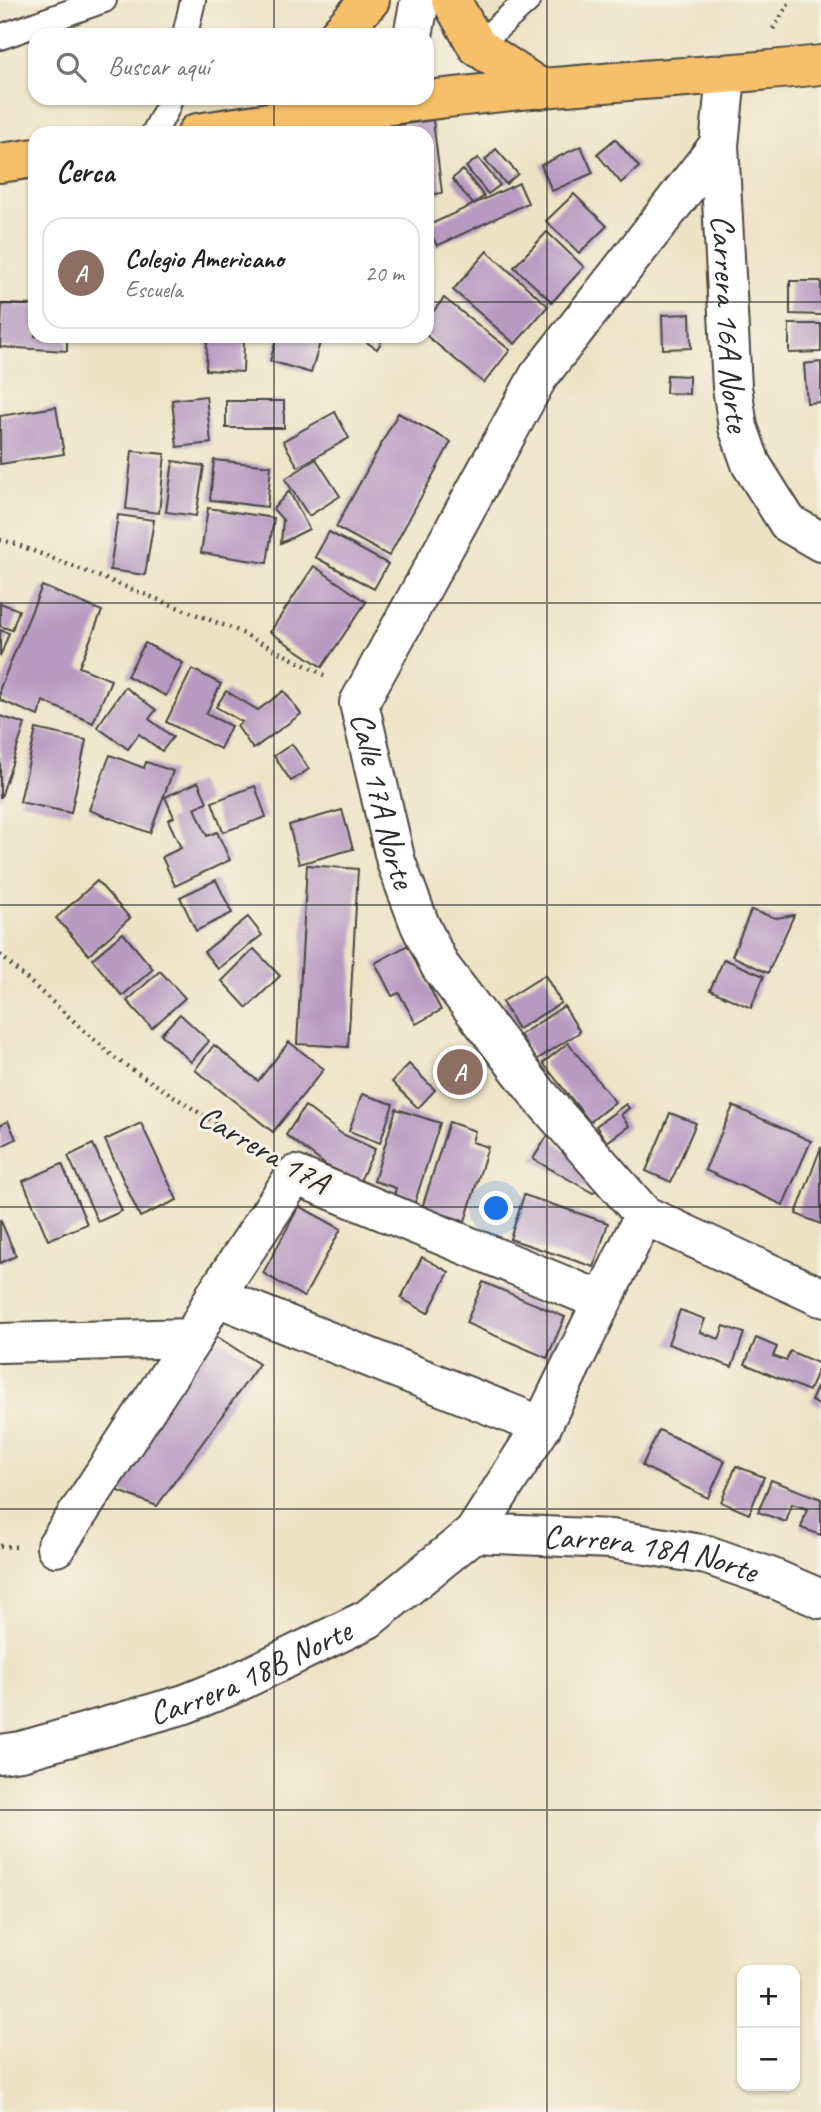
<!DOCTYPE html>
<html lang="es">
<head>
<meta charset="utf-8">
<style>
  body { margin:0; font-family:Caveat,sans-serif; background:#f2f2f2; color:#222 }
  .controls { position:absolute; right:21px; bottom:21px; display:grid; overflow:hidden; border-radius:14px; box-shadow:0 2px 5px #0004 }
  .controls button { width:63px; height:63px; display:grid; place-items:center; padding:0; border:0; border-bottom:2px solid #e0e0e0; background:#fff; color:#222; font:35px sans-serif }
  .you { position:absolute; left:497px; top:1209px; width:24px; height:24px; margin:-18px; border:5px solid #fff; border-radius:50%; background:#1a73e8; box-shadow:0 0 0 10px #1a73e833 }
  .badge { display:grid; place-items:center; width:46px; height:46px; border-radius:50%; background:#b5179e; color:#fff; font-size:23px; font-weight:700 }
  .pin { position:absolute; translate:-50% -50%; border:4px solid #fff; box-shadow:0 2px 7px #0006 }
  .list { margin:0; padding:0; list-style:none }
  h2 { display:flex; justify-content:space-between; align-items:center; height:91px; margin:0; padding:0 28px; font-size:30px }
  h2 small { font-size:23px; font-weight:400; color:#767676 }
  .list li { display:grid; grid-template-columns:46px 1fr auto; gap:21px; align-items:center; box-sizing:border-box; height:112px; margin:0 14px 14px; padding:0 14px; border:2px solid #e0e0e0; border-radius:21px }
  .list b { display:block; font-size:26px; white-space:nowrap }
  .list p { margin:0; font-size:23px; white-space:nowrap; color:#767676 }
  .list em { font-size:23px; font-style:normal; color:#767676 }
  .icon { flex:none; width:38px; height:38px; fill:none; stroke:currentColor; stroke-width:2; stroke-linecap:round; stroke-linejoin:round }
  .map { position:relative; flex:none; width:821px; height:2112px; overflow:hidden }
  .search { position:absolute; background:#fff; box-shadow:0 2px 5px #0004; left:28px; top:28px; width:406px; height:77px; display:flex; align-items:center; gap:18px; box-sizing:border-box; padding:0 24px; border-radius:21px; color:#767676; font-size:26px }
  .panel { position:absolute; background:#fff; box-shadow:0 2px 5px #0004; left:28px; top:126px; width:406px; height:217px; border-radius:21px }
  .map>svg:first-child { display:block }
</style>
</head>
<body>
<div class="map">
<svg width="821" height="2112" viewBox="0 0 821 2112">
  <rect width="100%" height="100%" fill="#f7f3e8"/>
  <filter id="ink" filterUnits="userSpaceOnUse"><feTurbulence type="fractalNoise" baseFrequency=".0143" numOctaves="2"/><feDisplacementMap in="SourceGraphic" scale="14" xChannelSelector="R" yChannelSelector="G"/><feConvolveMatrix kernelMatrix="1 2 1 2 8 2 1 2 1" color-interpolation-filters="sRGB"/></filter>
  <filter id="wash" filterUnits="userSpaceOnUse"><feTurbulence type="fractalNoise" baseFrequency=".00686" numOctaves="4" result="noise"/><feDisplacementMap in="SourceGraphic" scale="28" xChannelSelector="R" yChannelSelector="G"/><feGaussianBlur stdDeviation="1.57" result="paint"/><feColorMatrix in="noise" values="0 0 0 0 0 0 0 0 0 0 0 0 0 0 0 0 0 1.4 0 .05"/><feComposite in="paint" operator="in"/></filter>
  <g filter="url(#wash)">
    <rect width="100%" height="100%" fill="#eee2c4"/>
    <g id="blocks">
      <g fill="#b79ac1">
        <polygon points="433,120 442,193 427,195 427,133 346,133"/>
        <polygon points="615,139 639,167 621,183 597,154"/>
        <polygon points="581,146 593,173 552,191 541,165"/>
        <polygon points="496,149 518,174 506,184 485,160"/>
        <polygon points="478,158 500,185 488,194 466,167"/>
        <polygon points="463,170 484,196 473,204 452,179"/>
        <polygon points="519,183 528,203 437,246 427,226"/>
        <polygon points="574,194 607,226 579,253 546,221"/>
        <polygon points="547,232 584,267 552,302 514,267"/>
        <polygon points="487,251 548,306 515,344 453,290"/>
        <polygon points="790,281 821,281 821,315 790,314"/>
        <polygon points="444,298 510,350 484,383 427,336 427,319"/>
        <polygon points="2,304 35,305 35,336 67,336 67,351 0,347"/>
        <polygon points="690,314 691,348 663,349 662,315"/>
        <polygon points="789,324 821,324 821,352 789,353"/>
        <polygon points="277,336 322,336 311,373 270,361"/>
        <polygon points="357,336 385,336 377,349"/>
        <polygon points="207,341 244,342 243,372 206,370"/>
        <polygon points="821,362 821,402 807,403 804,364"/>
        <polygon points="667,375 689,376 689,394 666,393"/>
        <polygon points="206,396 211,443 177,447 172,400"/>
        <rect x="226" y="401" width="58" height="27"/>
        <polygon points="56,407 64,454 0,464 0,416"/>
        <polygon points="335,412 349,438 298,467 283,441"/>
        <polygon points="398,413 451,442 389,556 336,527"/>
        <polygon points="132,451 165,454 159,513 126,509"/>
        <polygon points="316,459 340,496 309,516 285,479"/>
        <polygon points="214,460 271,466 267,507 210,500"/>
        <polygon points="173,461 204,466 196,516 166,512"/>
        <polygon points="289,491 309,529 281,543 283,520 273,509"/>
        <polygon points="208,508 274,518 267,563 201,553"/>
        <polygon points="118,515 154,520 145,575 110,570"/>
        <polygon points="329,532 388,564 374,589 315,557"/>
        <polygon points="314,566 366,602 322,667 270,632"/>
        <polygon points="42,586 102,611 79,667 111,680 93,723 43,701 38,716 0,700 0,688"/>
        <polygon points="0,603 19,610 12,630 0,626"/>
        <polygon points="0,630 9,633 0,657"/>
        <polygon points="145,643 183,663 166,696 127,676"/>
        <polygon points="192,669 221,684 206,714 231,726 220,749 166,722"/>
        <polygon points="125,687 156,710 149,719 173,737 162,751 139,734 128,749 97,727"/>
        <polygon points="226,691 258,710 284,691 301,714 253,749 237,726 242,722 216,707"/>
        <polygon points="0,716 25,724 1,797 0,797"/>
        <polygon points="36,729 86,740 71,813 20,802"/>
        <polygon points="292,744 309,769 291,781 274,756"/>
        <polygon points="110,755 144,768 146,762 173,771 150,833 89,810"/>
        <polygon points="198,782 207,802 195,808 207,836 217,832 230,860 175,886 162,857 181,848 168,820 174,817 165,797"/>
        <polygon points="255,786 266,817 223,832 212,802"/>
        <polygon points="342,810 353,849 299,864 289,825"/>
        <polygon points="307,865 358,869 348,1047 297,1044"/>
        <polygon points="216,880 232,913 196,931 180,897"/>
        <polygon points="97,881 130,918 89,955 56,918"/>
        <polygon points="751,910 776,918 794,915 768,973 732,956"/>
        <polygon points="248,917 262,935 218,969 204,952"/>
        <polygon points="123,933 153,969 122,996 92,959"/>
        <polygon points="408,945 441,1010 416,1024 399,993 392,996 375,963"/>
        <polygon points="254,949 280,976 247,1008 222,981"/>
        <polygon points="724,959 764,976 751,1008 710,990"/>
        <polygon points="160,971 185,998 152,1028 127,1001"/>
        <polygon points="545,975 561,1003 518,1029 502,1002"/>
        <polygon points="564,1006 580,1032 536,1060 520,1035"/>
        <polygon points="180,1014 209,1041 191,1062 161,1034"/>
        <polygon points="289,1042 324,1069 273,1132 195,1070 214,1045 258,1081"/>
        <polygon points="568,1043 615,1102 590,1122 543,1063"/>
        <polygon points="409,1064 435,1090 418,1108 392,1082"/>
        <polygon points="362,1094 393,1104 380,1143 349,1131"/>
        <polygon points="626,1104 629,1108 621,1115 629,1126 607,1142 596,1126"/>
        <polygon points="305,1106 342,1134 375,1149 360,1181 327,1166 286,1135"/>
        <polygon points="733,1106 811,1141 783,1205 705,1170"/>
        <polygon points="396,1109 440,1123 414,1205 393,1199 396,1188 374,1181"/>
        <polygon points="670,1113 696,1123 671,1182 646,1171"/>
        <polygon points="8,1121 16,1139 0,1147 0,1125"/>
        <polygon points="449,1122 475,1131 472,1142 488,1147 465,1221 422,1208"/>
        <polygon points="141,1123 177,1200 140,1217 105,1140"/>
        <polygon points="548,1135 604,1183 593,1193 533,1159"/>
        <polygon points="93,1144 122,1211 98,1222 68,1156"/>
        <polygon points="821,1147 821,1224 796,1214"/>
        <polygon points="62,1164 87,1224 48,1240 23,1181"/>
        <polygon points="524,1195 608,1223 594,1267 510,1239"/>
        <polygon points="299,1206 341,1229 304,1297 263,1273"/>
        <polygon points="0,1219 16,1256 0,1263"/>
        <polygon points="422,1257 449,1272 428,1313 401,1298"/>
        <polygon points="483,1282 565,1317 547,1358 466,1323"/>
        <polygon points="680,1310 705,1319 700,1332 719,1339 724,1326 744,1333 732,1367 668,1344"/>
        <polygon points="216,1336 259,1364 157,1506 106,1486"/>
        <polygon points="756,1338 777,1347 773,1356 786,1361 790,1351 820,1364 809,1391 745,1364"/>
        <polygon points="821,1379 821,1406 811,1401"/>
        <polygon points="659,1430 725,1461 708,1498 642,1466"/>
        <polygon points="736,1466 764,1477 749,1514 721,1502"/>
        <polygon points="771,1480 821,1499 821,1535 801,1528 807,1509 792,1504 786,1522 758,1512"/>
      </g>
    </g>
  </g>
  <g filter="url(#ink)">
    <use href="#blocks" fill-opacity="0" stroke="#484642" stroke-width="2"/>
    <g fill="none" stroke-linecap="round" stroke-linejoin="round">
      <g stroke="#484642" stroke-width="28">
        <g id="service">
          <polyline points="185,35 193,0"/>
          <polyline points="0,37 104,0"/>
          <polyline points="477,46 528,0"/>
          <polyline points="154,133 167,108 170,98"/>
        </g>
      </g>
      <g stroke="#484642" stroke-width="42">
        <g id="minor">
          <path id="s1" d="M726,76L719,145L732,387L738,427L751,464L788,523L821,542"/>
          <path id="s2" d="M719,145L538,377L359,703L396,862L420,925L440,966L539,1095L644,1215L821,1297"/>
          <polyline points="215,1296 542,1426"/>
          <polyline points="0,1343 193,1338"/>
          <path id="s3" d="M474,1533L611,1539L707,1555L770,1577L821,1599"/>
          <polyline points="56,1547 193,1338 215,1296 295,1175 602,1301"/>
          <path id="s4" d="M0,1754L21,1751L185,1704L232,1685L368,1619L474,1533L542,1426L644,1215"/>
        </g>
      </g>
      <g stroke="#484642" stroke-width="42">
        <polyline id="tertiary" points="413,35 420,0"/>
      </g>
      <g stroke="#484642" stroke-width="42">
        <g id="primary">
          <polyline points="451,0 477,46 541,89"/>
          <polyline points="338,35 370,0"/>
          <path d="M197,133C295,118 394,103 492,93C602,81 712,77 821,65"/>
          <polyline points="0,163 35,158"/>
        </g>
      </g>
      <g stroke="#484642" stroke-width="4.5" stroke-dasharray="2 5" stroke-linecap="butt">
        <polyline points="773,29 791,0"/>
        <polyline points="0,540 13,543 236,630 328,677"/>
        <polyline points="0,955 116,1059 260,1152"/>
        <polyline points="0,1546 17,1547"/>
      </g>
      <use href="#service" stroke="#fff" stroke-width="24"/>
      <use href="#minor" stroke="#fff" stroke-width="38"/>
      <use href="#tertiary" stroke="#fff" stroke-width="38"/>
      <use href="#primary" stroke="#f6c06b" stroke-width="38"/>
    </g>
  </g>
  <path fill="none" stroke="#2b2b2b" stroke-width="2" stroke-opacity="0.55" d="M274,0V35M547,0V2112M274,98V133M0,302H35M427,302H821M274,336V2112M0,603H821M0,905H821M0,1207H821M0,1509H821M0,1810H821"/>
  <g text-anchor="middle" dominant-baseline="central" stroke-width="6" stroke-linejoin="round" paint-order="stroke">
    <g font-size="33" fill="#2b2b2b" stroke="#f7f3e8">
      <text stroke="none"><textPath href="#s1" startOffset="248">Carrera 16A Norte</textPath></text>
      <text stroke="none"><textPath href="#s2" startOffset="766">Calle 17A Norte</textPath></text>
      <text transform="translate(264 1149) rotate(30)">Carrera 17A</text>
      <text stroke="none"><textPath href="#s3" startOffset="178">Carrera 18A Norte</textPath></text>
      <text stroke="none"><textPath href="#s4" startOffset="264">Carrera 18B Norte</textPath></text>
    </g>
  </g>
</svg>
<div class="controls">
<button>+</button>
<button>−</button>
</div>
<div class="you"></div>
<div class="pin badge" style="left:460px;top:1072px;background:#8d6e63">A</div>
<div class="search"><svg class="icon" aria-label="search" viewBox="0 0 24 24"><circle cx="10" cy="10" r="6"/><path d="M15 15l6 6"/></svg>Buscar aquí</div>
<section class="panel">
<h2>Cerca<small></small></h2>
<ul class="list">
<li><span class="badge" style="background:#8d6e63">A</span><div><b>Colegio Americano</b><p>Escuela</p></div><em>20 m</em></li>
</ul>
</section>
</div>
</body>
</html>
